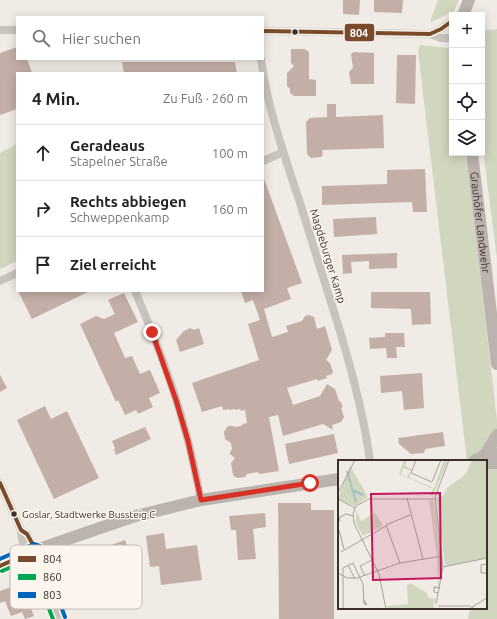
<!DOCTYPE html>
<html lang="de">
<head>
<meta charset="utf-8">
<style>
  body { margin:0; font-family:Ubuntu,sans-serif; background:#f6f6f6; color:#202124 }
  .controls { position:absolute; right:12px; top:12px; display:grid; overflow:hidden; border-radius:0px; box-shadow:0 2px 10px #0003 }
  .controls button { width:36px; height:36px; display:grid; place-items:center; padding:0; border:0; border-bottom:1px solid #e0e0e0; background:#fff; color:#202124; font:20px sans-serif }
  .stop { position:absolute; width:12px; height:12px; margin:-9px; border:3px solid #d93025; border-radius:50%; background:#fff }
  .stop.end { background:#d93025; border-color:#fff; box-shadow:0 1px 4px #0008 }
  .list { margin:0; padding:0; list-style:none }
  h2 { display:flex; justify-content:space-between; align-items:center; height:52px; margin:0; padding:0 16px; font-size:17px }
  h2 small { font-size:13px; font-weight:400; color:#757577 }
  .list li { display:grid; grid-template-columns:26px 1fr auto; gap:12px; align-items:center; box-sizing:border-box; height:56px; padding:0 16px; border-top:1px solid #e0e0e0 }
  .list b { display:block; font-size:15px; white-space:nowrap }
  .list p { margin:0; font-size:13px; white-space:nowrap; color:#757577 }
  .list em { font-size:13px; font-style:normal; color:#757577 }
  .icon { flex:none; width:22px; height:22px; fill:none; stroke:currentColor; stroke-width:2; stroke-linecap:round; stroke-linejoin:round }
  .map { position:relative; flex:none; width:497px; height:619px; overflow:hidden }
  .search { position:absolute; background:#fff; box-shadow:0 2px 10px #0003; left:16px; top:16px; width:248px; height:44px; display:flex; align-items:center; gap:10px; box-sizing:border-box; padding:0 14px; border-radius:0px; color:#757577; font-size:15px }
  .panel { position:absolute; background:#fff; box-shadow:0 2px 10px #0003; left:16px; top:72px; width:248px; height:220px; border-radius:0px }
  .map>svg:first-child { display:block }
</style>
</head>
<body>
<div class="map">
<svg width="497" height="619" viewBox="0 0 497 619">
  <rect width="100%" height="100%" fill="#f0ebe5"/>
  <g fill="#d1d6bf">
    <path d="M438,0H459L453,13C444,13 439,20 430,22Z"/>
    <polygon points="497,29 497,259 482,142 482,31"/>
    <polygon points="420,45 448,48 452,55 452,153 465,153 468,171 497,420 497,619 468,619 470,608 486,608 486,461 467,461 418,51"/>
    <polygon points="17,144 17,261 0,269 0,153"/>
  </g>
  <g fill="#c3afa7">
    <polygon points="343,0 360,0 359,15 343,14"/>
    <polygon points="374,0 403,0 402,13 374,12"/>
    <polygon points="17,47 17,59 27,59 32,73 17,73 17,109 0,115 0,53"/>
    <polygon points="291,49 305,49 309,52 309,79 316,80 316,96 294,96 290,93 290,89 287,86 287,73 294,66 291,63"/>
    <polygon points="354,52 374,53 374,84 351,84 349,72 353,68 351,54"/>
    <polygon points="397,55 416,55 415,104 396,103"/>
    <polygon points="122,62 235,62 237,73 124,73"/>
    <polygon points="327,104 336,104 336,117 383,115 384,148 322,150 323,155 321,157 311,158 307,154 306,122 310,118 327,117"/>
    <polygon points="425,169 427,212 413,212 412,202 322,205 322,186 387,184 387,170"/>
    <polygon points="263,176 302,283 287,288 291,299 264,309 272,337 288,332 286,326 302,321 305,316 309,315 314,317 317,329 325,326 332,350 326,360 330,363 333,372 332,374 326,376 327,378 318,381 317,379 287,388 293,405 320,396 327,384 335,389 339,401 341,402 343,407 341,408 344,417 341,422 332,425 333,430 323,424 283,436 278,415 269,417 279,471 260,474 257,472 247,474 245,477 237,478 233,475 231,463 235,458 230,454 230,452 232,449 231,443 225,439 224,432 228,426 233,426 236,427 241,426 243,424 247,423 245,410 241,411 240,409 235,410 235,409 229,410 229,409 223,410 222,406 202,412 192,383 259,360 248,324 260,320 253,300 245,303 241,291 263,291"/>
    <polygon points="376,217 377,234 334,237 333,219"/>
    <polygon points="397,253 397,268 369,269 369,261 351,262 352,273 343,274 342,255"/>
    <polygon points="18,291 90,291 32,319"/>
    <polygon points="371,292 430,292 431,324 412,325 411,309 371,308"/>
    <polygon points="124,293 138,322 114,333 125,358 132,356 140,374 150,370 160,393 149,398 153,407 138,414 136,410 125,415 118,400 116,402 80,324 96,316 104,319 115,314 108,300"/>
    <polygon points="190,328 194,330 199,328 204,344 180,352 176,340 184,331"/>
    <polygon points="385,333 404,333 405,347 396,347 397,358 387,358 386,348 370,349 369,338 385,337"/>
    <polygon points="422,373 424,408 404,410 402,391 381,393 380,376"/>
    <polygon points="0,375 7,388 0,392"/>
    <polygon points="45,406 51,419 67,411 99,478 54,499 17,420"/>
    <polygon points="145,427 151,439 116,455 114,449 115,448 112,441"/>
    <polygon points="443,432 445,446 425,449 424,453 411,454 399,444 398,438"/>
    <polygon points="334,434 338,453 289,464 285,444"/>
    <polygon points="278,503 311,503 311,510 334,510 334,619 279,619"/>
    <polygon points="265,513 266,527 253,529 256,559 238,560 236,530 231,530 229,516"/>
    <polygon points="164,533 166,549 197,545 202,580 161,585 159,566 150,567 146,536"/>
    <polygon points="125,540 138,575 124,581 116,559 87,570 76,567 82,556"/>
    <polygon points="11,587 23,589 34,616 25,619 22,612 11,616 5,601 0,603 0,591"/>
  </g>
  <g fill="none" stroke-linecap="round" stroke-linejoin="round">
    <g stroke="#c9c3be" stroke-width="8">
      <polyline points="0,30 17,30"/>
      <polyline points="263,31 430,34 441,38 452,38"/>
      <polyline points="430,34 441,29 452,21"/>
      <path d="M261,59C267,107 285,157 300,203C313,244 326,286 339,328C352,371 364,416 370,461"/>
      <polyline points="263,161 283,152"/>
      <polyline points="0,281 17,273"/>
      <path d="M135,291C156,340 175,389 188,441C193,460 197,481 201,500"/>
      <path d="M0,483L21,530C20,544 36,570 45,581"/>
      <polyline points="21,530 27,534 43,566 45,581 59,619"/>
    </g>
    <g stroke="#bab3ae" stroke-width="12">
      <polyline points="463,15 469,0"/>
      <path id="s1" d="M472,153L497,364"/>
      <polyline points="485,455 497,435"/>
      <polyline points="474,461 485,455 497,454"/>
      <polyline points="486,463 497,463"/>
      <polyline points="0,566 36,550 132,517 201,500 339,479"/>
    </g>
    <g stroke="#fbf5ee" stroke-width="7">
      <g id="bus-1">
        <polyline points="263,31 430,34 441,29 452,21"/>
        <polyline points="0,483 21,530 27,534 36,550 0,566"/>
      </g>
    </g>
    <g stroke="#fbf5ee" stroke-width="7">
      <polyline id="bus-2" points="2,571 33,558 38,570 39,583 53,619"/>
    </g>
    <g stroke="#fbf5ee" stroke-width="7">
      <polyline id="bus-3" points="0,559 34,544 40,546 50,567 51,580 65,617"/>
    </g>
    <use href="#bus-1" stroke="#7a4b2a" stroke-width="4"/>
    <use href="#bus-2" stroke="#00a651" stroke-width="4"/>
    <use href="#bus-3" stroke="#0065bd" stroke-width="4"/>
  </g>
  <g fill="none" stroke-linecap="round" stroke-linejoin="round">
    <polyline stroke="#d93025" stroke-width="5" points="152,332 176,400 188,441 201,500 310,483"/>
  </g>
  <g fill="#3b302b" stroke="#fbf5ee" stroke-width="1.5">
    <circle cx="295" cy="32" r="3.5"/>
    <circle cx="14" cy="514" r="3.5"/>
  </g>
  <g text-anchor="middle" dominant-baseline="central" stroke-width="3" stroke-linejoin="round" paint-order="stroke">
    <g font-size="10" fill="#3b302b" stroke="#fbf5ee" text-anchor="start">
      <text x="22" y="514">Goslar, Stadtwerke Bussteig C</text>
    </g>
    <g font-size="11" fill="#3b302b" stroke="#fbf5ee">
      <text stroke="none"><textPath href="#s1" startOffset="70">Grauhöfer Landwehr</textPath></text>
      <text transform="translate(328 256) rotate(73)">Magdeburger Kamp</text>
    </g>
  </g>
  <g transform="translate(338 460)">
    <rect width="149" height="149" fill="#f0ebe5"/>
    <path d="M66,0H69L67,6L73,9V11L65,8L63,14L69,17L72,12V18L96,28L106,0L110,1L95,35L92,36L95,29L61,14ZM134,0H149V98L107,106L99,38L105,36L109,28L127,15ZM12,6L30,37L17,46L0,39ZM91,40L96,41L104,99L100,131L99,98ZM18,50L23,61L37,53L45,66L25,76L18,63ZM72,123L89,133L91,138L98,139L95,146L97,149H50L49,146L70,144L69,125Z" fill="#d1d6bf"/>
    <path fill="none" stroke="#a1c2c1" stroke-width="2" d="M9,11L18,42M14,30L25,35"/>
    <path fill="none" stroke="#a8a09b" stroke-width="1" d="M78,0L73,13L94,22L103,0M0,33L17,0M69,38L85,99M0,39L17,48M1,62L2,57L8,54L15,56M1,70L6,89M3,92L48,66M62,103L48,65L72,55M149,104L143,105V113H149M10,105L17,119M105,107L149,98M0,113L9,118H19L62,103L104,96M41,114L16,63L15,54L18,46L31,39H97M41,114L48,149M27,116L22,106L34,100M100,133L96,132V127L102,128M98,144L105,107L97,37L111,0M100,146H131L137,149M134,147L149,138M5,149V108L15,103L25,124L26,144L29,145L26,140"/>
    <path fill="#c2185b" fill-opacity="0.15" stroke="#c2185b" stroke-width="2" d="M102,33L103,118L35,120L33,34Z"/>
    <rect width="149" height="149" fill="none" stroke="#3b302b" stroke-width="2"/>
  </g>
  <rect x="10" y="545" width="132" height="64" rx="6" fill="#fbf5ee" stroke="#c1bab4" stroke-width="1"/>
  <rect x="18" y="556" width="18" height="6" fill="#7a4b2a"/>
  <rect x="18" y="574" width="18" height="6" fill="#00a651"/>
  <rect x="18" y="592" width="18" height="6" fill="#0065bd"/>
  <g font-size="11" fill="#3b302b">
    <text x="43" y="563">804</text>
    <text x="43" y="581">860</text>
    <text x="43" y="599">803</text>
  </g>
  <rect stroke="#fbf5ee" stroke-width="1.5" x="344" y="23" width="31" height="19" rx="4" fill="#7a4b2a"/>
  <g font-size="11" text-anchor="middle" font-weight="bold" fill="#fff">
    <text x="359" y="37">804</text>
  </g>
</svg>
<div class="controls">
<button>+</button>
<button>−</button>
<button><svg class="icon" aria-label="locate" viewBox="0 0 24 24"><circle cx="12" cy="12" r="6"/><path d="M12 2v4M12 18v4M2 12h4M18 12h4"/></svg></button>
<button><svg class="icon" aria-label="layers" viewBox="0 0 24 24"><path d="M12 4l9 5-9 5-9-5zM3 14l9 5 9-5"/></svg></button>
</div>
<div class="stop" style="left:310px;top:483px"></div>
<div class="stop end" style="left:152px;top:332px"></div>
<div class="search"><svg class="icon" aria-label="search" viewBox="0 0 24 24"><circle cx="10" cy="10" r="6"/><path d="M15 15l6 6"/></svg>Hier suchen</div>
<section class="panel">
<h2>4 Min.<small>Zu Fuß · 260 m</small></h2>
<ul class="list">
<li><svg class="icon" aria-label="ahead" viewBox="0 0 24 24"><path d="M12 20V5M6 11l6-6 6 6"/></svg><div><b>Geradeaus</b><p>Stapelner Straße</p></div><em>100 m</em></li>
<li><svg class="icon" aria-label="right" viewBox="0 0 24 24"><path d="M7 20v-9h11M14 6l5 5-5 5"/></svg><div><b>Rechts abbiegen</b><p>Schweppenkamp</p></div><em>160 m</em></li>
<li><svg class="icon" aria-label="arrive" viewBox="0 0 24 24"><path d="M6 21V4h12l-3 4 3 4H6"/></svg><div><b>Ziel erreicht</b></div></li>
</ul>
</section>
</div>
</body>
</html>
